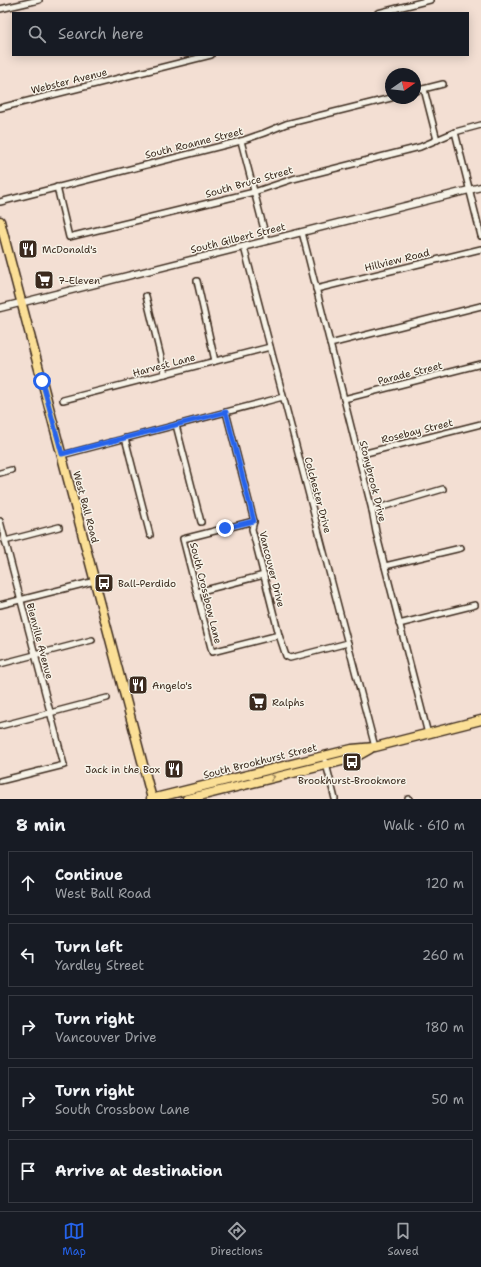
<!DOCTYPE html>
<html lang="en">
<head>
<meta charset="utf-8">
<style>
  body { margin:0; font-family:"Shantell Sans",sans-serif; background:#20242c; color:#f1f3f6 }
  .compass { position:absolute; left:385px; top:68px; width:36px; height:36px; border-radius:50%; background:#171b24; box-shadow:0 2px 10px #0003; rotate:76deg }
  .stop { position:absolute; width:12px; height:12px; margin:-9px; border:3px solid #2563eb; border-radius:50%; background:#fff }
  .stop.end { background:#2563eb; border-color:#fff; box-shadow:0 1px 4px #0008 }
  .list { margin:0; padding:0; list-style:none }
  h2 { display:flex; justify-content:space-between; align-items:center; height:52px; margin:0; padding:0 16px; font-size:17px }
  h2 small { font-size:13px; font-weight:400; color:#9ea1a6 }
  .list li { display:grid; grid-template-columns:26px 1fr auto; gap:12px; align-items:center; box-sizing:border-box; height:64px; margin:0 8px 8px; padding:0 8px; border:1px solid #363941; border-radius:0px }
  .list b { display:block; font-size:15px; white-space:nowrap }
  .list p { margin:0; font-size:13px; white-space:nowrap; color:#9ea1a6 }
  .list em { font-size:13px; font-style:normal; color:#9ea1a6 }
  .icon { flex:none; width:22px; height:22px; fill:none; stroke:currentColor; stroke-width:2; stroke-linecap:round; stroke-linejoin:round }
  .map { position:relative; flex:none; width:481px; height:799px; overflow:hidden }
  .search { position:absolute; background:#171b24; box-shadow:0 2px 10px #0003; left:12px; right:12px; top:12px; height:44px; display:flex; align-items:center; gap:10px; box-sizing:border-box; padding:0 14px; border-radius:0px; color:#9ea1a6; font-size:15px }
  .sheet { height:412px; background:#171b24 }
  nav { display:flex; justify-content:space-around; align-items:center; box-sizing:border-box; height:56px; border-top:1px solid #363941; background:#171b24; font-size:11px; color:#9ea1a6 }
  nav a { display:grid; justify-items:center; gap:2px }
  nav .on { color:#2563eb }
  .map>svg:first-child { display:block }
</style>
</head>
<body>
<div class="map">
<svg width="481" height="799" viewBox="0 0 481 799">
  <rect width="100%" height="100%" fill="#f3dfd3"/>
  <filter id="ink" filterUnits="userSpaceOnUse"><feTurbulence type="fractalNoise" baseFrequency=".025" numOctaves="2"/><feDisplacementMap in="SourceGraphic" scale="8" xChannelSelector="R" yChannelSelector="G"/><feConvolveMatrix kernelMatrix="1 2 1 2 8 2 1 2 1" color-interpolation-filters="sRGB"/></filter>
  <g filter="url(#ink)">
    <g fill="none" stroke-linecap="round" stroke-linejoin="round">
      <g stroke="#3b2a1e" stroke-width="8">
        <g id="minor">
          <polyline points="0,9 39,0"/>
          <polyline points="378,13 430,0"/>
          <polyline points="424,89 437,140"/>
          <polyline points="415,91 443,84"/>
          <polyline points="0,108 211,55"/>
          <polyline points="455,132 481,236"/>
          <polyline points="241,141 267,241"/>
          <polyline points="57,187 69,237 254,192 293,179 420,147 455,132 481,125"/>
          <polyline points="0,202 241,141 264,133 286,124 391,98"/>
          <polyline points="302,232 372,510 376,532 428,734"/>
          <polyline points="244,247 375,747"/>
          <polyline points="197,281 215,361"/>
          <polyline points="316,289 481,249"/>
          <polyline points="146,296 165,374"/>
          <polyline points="330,344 481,306"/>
          <polyline points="344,399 481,364"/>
          <polyline points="63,400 270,347"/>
          <polyline points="226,412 254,521 252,529 279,635 286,656 290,658 348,643"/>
          <polyline points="176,425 201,522"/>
          <polyline points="125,438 150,535"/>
          <polyline points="62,455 283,397"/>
          <polyline points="358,455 481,424"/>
          <polyline points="0,473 11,470"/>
          <polyline points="372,510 443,489"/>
          <polyline points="0,521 64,765 0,781"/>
          <polyline points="254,521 183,539 212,652 279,635"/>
          <polyline points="5,541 59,527"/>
          <polyline points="385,566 461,548"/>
          <polyline points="197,592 264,575"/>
          <polyline points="0,605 95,581"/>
          <polyline points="399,624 475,605"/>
          <polyline points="0,664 92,640"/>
          <polyline points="0,726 107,698"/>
          <polyline points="324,756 335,799"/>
          <polyline points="408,799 409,799"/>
        </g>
      </g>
      <g stroke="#3b2a1e" stroke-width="9">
        <polyline id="tertiary" points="0,308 481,187"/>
      </g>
      <g stroke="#3b2a1e" stroke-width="11">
        <g id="primary">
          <polyline points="0,221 152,799"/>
          <polyline points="151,799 352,749 375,747 481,720"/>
          <polyline points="187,799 354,758 370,749"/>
        </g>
      </g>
      <use href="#minor" stroke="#f7f3e8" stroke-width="5"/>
      <use href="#tertiary" stroke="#f7f3e8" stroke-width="6"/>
      <use href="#primary" stroke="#fbdf96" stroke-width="8"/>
    </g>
    <defs><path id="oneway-chevron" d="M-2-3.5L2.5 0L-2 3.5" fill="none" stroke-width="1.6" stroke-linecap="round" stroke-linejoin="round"/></defs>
    <use stroke="#9b845a" href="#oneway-chevron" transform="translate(272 777) rotate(-14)"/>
  </g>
  <g fill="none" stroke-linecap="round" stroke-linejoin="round" filter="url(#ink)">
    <polyline stroke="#2563eb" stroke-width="5" points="42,381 62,454 226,412 254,521 225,528"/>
  </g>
  <defs>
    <g id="restaurant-square" transform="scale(1)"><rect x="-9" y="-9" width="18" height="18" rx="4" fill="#3b2a1e" stroke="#f7f3e8"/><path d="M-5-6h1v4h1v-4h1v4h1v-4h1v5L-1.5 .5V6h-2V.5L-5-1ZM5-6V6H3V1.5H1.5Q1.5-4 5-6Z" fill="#fff"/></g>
    <g id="supermarket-square" transform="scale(1)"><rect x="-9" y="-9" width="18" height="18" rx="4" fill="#3b2a1e" stroke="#f7f3e8"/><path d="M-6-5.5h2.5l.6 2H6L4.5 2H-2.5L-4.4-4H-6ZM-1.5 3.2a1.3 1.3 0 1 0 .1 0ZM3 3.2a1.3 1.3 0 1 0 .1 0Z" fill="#fff"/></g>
    <g id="bus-square" transform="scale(1)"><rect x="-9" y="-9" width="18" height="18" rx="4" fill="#3b2a1e" stroke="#f7f3e8"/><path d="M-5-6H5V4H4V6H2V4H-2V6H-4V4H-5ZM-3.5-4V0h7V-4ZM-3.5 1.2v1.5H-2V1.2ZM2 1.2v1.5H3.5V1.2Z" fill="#fff"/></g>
  </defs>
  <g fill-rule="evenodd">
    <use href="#restaurant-square" x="28" y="249"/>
    <use href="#supermarket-square" x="44" y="280"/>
    <use href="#bus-square" x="104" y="583"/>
    <use href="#restaurant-square" x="138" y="685"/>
    <use href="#supermarket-square" x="258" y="702"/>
    <use href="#bus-square" x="352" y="762"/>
    <use href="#restaurant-square" x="174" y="769"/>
  </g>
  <g text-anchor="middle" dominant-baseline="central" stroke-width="3" stroke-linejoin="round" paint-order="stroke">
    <g font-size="10" fill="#3b2a1e" stroke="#f7f3e8">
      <text transform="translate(69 81) rotate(-14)">Webster Avenue</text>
      <text transform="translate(194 143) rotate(-14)">South Roanne Street</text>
      <text transform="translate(249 182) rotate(-16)">South Bruce Street</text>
      <text transform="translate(238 238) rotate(-14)">South Gilbert Street</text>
      <text transform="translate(397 260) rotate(-14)">Hillview Road</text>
      <text transform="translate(164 365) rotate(-15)">Harvest Lane</text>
      <text transform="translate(410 373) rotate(-14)">Parade Street</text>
      <text transform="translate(417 431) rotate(-14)">Rosebay Street</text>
      <text transform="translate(373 481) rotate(76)">Stonybrook Drive</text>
      <text transform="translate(318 495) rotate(75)">Colchester Drive</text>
      <text transform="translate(86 507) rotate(75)">West Ball Road</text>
      <text transform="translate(272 569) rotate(76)">Vancouver Drive</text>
      <text transform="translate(206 593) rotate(76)">South Crossbow Lane</text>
      <text transform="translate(40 641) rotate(75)">Bienville Avenue</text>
      <text transform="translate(260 761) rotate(-14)">South Brookhurst Street</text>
    </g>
    <g font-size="10" fill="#3b2a1e" stroke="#f7f3e8" text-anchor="start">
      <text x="42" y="249">McDonald's</text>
      <text x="58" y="280">7-Eleven</text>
      <text x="118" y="583">Ball-Perdido</text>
      <text x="152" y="685">Angelo's</text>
      <text x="272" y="702">Ralphs</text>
      <text x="160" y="769" text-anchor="end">Jack in the Box</text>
      <text x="352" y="780" text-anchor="middle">Brookhurst-Brookmore</text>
    </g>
  </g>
</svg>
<svg class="compass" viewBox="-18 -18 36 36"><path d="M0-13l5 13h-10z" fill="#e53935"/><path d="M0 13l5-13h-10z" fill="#9ea1a6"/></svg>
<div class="stop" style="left:42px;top:381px"></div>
<div class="stop end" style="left:225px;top:528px"></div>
<div class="search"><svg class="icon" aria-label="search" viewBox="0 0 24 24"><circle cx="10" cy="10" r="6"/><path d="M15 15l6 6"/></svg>Search here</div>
</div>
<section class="sheet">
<h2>8 min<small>Walk · 610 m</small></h2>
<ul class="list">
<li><svg class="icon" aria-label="ahead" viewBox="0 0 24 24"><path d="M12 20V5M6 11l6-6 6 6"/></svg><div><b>Continue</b><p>West Ball Road</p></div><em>120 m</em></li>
<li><svg class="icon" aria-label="left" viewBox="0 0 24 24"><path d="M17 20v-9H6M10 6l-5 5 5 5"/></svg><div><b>Turn left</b><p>Yardley Street</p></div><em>260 m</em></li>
<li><svg class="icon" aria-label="right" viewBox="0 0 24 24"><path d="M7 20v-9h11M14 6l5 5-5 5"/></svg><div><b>Turn right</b><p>Vancouver Drive</p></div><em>180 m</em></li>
<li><svg class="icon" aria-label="right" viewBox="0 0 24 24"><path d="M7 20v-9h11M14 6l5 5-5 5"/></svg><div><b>Turn right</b><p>South Crossbow Lane</p></div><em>50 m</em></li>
<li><svg class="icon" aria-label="arrive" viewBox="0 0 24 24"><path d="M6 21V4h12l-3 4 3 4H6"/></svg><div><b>Arrive at destination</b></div></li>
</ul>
</section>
<nav>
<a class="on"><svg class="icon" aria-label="map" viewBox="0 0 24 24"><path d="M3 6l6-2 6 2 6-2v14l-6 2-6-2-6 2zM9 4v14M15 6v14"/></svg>Map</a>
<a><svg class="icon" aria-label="directions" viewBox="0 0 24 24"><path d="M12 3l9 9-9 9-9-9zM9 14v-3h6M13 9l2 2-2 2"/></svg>Directions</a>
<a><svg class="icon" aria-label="saved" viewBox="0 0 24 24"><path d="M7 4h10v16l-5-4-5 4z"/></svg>Saved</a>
</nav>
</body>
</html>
